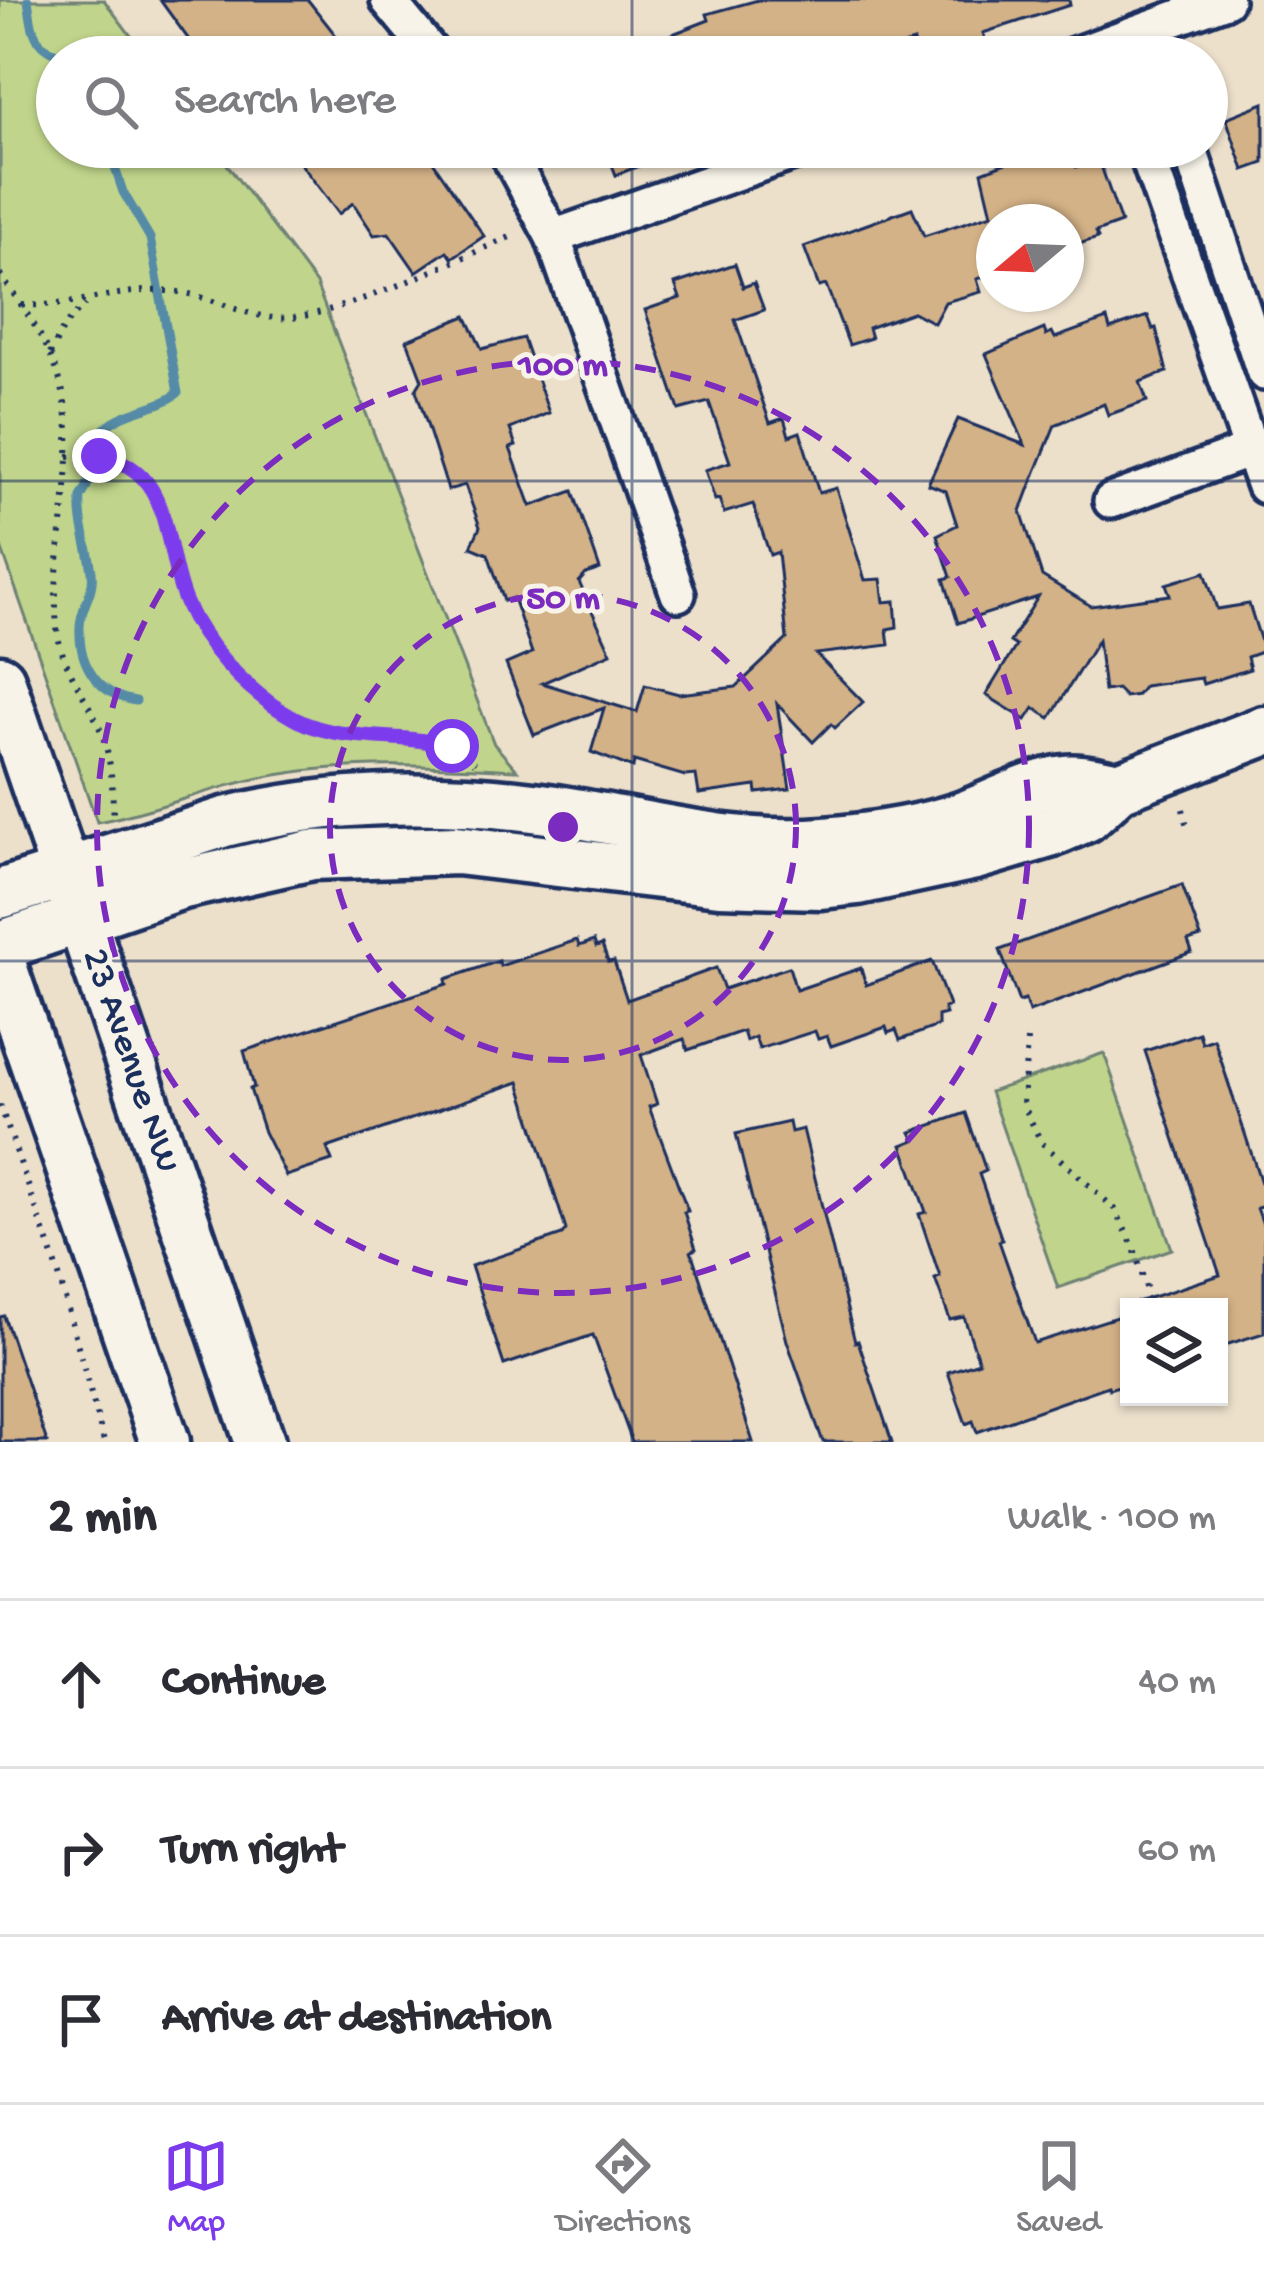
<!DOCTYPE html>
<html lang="en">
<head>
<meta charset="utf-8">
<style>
  body { margin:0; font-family:"Gochi Hand",sans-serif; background:#f2f2f3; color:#2b2b33 }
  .controls { position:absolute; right:36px; bottom:36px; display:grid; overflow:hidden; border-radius:0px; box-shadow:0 3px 9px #0004 }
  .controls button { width:108px; height:108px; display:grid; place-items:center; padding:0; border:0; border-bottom:3px solid #e1e1e2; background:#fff; color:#2b2b33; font:60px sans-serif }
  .compass { position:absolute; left:976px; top:204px; width:108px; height:108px; border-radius:50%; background:#fff; box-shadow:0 3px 9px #0004; rotate:251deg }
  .stop { position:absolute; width:36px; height:36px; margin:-27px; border:9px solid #7c3aed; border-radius:50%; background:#fff }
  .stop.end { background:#7c3aed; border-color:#fff; box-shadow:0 3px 12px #0008 }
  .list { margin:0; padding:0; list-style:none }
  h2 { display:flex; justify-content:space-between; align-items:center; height:156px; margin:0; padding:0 48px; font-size:51px }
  h2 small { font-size:39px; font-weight:400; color:#7c7c81 }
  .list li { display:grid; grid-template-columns:78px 1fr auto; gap:36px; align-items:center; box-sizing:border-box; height:168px; padding:0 48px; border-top:3px solid #e1e1e2 }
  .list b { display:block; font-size:45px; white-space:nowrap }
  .list em { font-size:39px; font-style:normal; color:#7c7c81 }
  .icon { flex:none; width:66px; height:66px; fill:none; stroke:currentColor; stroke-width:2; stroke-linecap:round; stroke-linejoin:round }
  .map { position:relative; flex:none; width:1264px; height:1442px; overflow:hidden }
  .search { position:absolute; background:#fff; box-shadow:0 3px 9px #0004; left:36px; right:36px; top:36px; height:132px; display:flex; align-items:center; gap:30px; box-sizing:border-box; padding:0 42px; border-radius:66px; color:#7c7c81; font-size:45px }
  .sheet { height:660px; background:#fff }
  nav { display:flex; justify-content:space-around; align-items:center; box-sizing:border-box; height:168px; border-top:3px solid #e1e1e2; background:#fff; font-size:33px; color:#7c7c81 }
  nav a { display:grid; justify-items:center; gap:6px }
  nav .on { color:#7c3aed }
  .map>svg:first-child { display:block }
</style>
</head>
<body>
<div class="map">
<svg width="1264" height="1442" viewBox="0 0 1264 1442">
  <rect width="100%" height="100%" fill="#ece0cb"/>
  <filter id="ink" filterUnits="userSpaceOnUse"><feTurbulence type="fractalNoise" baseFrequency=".00833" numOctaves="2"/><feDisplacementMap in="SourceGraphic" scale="24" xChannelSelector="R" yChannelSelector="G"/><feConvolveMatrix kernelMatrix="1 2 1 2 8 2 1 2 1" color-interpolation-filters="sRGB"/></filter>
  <g filter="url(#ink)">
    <g fill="#c0d58b" stroke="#6e8274" stroke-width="3">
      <path d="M0,0H104L147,57H57V147H214L316,284L494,744L517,770C437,766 356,761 276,775C215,785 158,811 97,822L0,544Z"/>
      <polygon points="1104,1053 1172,1249 1058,1288 990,1092"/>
    </g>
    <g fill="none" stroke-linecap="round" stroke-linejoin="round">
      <g stroke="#548ba7" stroke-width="9">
        <path d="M28,0C33,32 32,47 66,57"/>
        <path d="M108,147L123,192L150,238L178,393C158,410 117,410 101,433C88,451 97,475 81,497C79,524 89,547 92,572C95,593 80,607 80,627C78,665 99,696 136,701"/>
      </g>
    </g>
    <g fill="#d4b287" stroke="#1b2f5e" stroke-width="3">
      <polygon points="160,0 308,0 345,47 331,57 211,57 197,51"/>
      <polygon points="758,0 1069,0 1070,5 983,33 985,39 965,45 968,53 955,57 918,57 914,42 865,57 622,57 621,54 709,20 707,14"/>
      <polygon points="1264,103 1264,163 1244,170 1226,118"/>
      <polygon points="288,147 423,147 484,236 452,258 447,251 416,272 389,233 374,235 353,203 339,214"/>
      <polygon points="605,147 682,147 682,149 616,175"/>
      <polygon points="1048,147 1069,147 1076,167 1099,160 1121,223 1096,232 1098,238 1066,248 1066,222 995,222 994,219 994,274 977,279 981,292 945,302 934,323 913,312 868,328 871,338 849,345 826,285 819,287 804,247 912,208 924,236 992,214 982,172"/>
      <polygon points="735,264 743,287 754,283 764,310 735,320 770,423 784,418 789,436 800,432 819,493 836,488 865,580 881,579 884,602 895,601 897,627 887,629 889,645 816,654 863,702 835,728 831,724 813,742 777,704 790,789 757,793 756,786 699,794 696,775 685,776 634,761 633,768 591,752 604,708 534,735 506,664 532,653 513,598 504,601 488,554 471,547 480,527 465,485 448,490 416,390 422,380 407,340 466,316 482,349 523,338 549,413 510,429 516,446 510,448 531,506 573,491 600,569 586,574 579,582 611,653 542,683 637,712 645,685 679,694 736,687 787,639 778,552 770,555 753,504 724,513 719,499 715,500 705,470 730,462 709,402 679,410 645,310 680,298 675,284"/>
      <polygon points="1148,316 1153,329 1156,328 1167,372 1140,382 1147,401 1108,415 1104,404 1055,425 1033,479 1021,511 1042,576 1091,606 1170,595 1166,584 1205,572 1217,609 1249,604 1264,651 1247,657 1250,669 1203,684 1201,678 1144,686 1137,695 1125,697 1117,689 1104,691 1098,640 1050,718 1034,708 1026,720 986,695 1016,646 1010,642 1038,597 958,623 944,579 951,577 937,535 957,525 946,491 928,484 958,419 1025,445 986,354 1044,329 1046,335 1052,332 1055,338 1107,319 1110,329"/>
      <polygon points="1182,885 1201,937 1188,941 1192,952 1029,1012 1025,1000 1019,1002 1000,950"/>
      <polygon points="577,940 579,946 594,941 596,947 602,945 608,962 614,961 627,1000 716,968 724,989 789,967 796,990 861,968 866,985 932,961 949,1006 944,1008 946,1014 938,1016 938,1026 900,1040 896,1030 888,1033 886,1027 831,1046 827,1036 818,1039 815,1031 759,1049 755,1037 746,1041 743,1031 688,1050 684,1039 641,1055 657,1104 649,1107 688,1211 684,1212 696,1249 691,1251 753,1442 632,1442 593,1335 504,1365 471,1266 562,1235 566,1230 519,1082 327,1148 332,1161 286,1176 264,1132 250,1089 254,1087 244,1051 447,984 446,979 499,961 500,966"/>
      <polygon points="1199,1033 1202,1043 1214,1039 1264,1192 1264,1206 1257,1208 1264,1227 1264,1333 1219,1347 1219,1307 1137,1307 1137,1302 1220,1275 1145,1051"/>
      <polygon points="966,1113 986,1171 979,1174 1002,1240 999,1241 1035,1343 1129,1313 1129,1383 1109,1389 1108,1386 977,1432 973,1421 966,1424 948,1372 979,1362 964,1317 950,1320 935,1279 940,1277 919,1214 926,1212 902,1145 915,1140 911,1132"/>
      <polygon points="789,1122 791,1132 803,1129 855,1342 858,1341 892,1442 823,1442 787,1341 736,1134"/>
      <polygon points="4,1316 47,1442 0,1442 0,1317"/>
    </g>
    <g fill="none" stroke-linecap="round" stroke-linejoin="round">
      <g stroke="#1b2f5e" stroke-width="42">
        <g id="street">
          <polyline points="388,0 435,57"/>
          <polyline points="1069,57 1226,0"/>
          <polyline points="504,147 553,237 678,594"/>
          <polyline points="1144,147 1264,486"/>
          <polyline points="1189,147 1264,373"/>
          <polyline points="553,237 810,147"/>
          <polyline points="1111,501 1264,445"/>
        </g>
      </g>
      <g stroke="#1b2f5e" stroke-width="57">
        <g id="secondary">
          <polyline points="0,680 260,1442"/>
          <path d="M0,894L225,822C341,793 463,794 580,814C662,828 741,849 825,842C869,838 919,831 961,817C989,807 1036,783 1064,780C1081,778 1102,784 1119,787"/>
          <polyline points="0,946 179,885 312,855 457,850 719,881 821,884 858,880 975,855 1049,833 1086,817 1119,787 1264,731"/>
          <polyline points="0,961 165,1442"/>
        </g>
      </g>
      <g stroke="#1b2f5e" stroke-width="6" stroke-dasharray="3 9" stroke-linecap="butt">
        <path d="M0,274C19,302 40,330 53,361C89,446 49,539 57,627C60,668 90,699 103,737C112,763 113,791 113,819"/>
        <path d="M22,305C72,308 117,288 167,291C203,292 237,314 274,318C326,324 461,257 515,235"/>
        <polyline points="50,354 65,325 85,304"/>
        <path d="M68,456C173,449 157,526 184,598C194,624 212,645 230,666C256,694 288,724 327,733C376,744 435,725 475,763"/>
        <polyline points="1183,809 1188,832"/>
        <polyline points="1027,1040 1023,1104 1041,1142 1115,1209 1134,1248 1152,1307"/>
        <polyline points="0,1105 56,1265 104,1442"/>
      </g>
      <use href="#street" stroke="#f7f3e8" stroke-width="33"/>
      <use href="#secondary" stroke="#f7f3e8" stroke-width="48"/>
    </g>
  </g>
  <g fill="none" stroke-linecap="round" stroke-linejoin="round" filter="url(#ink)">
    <path stroke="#7c3aed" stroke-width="15" d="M99,456C175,467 162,549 186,603C204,645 244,687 283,712C334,746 394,731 452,746"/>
  </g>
  <path fill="none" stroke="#1b2f5e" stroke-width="3" stroke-opacity="0.55" d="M632,0V57M632,147V1442M0,481H1264M0,961H1264"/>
  <g fill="none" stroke="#7b2cbf" stroke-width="6" stroke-dasharray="21 15">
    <circle cx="563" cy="827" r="233"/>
    <circle cx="563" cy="827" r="466"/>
  </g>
  <g text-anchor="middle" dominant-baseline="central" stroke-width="10" stroke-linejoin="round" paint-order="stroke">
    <g font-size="39" fill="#1b2f5e" stroke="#f7f3e8">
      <text transform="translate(129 1061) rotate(71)">23 Avenue NW</text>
    </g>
  </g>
  <circle cx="563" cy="827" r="18" fill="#7b2cbf" stroke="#f7f3e8" stroke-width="6"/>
  <g font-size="36" text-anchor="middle" font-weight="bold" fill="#7b2cbf" stroke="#f7f3e8" stroke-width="10" stroke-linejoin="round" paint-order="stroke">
    <text x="563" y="374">100 m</text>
    <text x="563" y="607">50 m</text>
  </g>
</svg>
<div class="controls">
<button><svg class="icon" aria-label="layers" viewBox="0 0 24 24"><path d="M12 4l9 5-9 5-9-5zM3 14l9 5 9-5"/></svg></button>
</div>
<svg class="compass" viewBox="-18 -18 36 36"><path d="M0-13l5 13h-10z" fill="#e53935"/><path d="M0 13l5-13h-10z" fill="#7c7c81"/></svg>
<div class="stop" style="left:452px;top:746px"></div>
<div class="stop end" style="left:99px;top:456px"></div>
<div class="search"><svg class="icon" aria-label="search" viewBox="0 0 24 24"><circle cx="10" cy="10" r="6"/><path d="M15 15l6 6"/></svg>Search here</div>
</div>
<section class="sheet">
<h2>2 min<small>Walk · 100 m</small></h2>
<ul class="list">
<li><svg class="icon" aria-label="ahead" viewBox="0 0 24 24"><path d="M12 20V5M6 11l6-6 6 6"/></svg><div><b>Continue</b></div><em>40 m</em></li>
<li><svg class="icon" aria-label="right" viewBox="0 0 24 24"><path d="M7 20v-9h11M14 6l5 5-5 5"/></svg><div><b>Turn right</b></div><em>60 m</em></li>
<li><svg class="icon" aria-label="arrive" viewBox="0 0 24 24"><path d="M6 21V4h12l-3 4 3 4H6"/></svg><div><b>Arrive at destination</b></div></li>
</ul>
</section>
<nav>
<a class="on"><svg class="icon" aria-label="map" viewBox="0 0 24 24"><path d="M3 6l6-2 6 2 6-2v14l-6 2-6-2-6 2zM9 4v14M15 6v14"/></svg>Map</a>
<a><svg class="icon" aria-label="directions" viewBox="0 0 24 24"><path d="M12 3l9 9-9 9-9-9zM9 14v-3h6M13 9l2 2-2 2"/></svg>Directions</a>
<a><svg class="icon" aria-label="saved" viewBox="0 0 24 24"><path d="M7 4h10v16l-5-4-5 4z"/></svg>Saved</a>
</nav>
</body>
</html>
